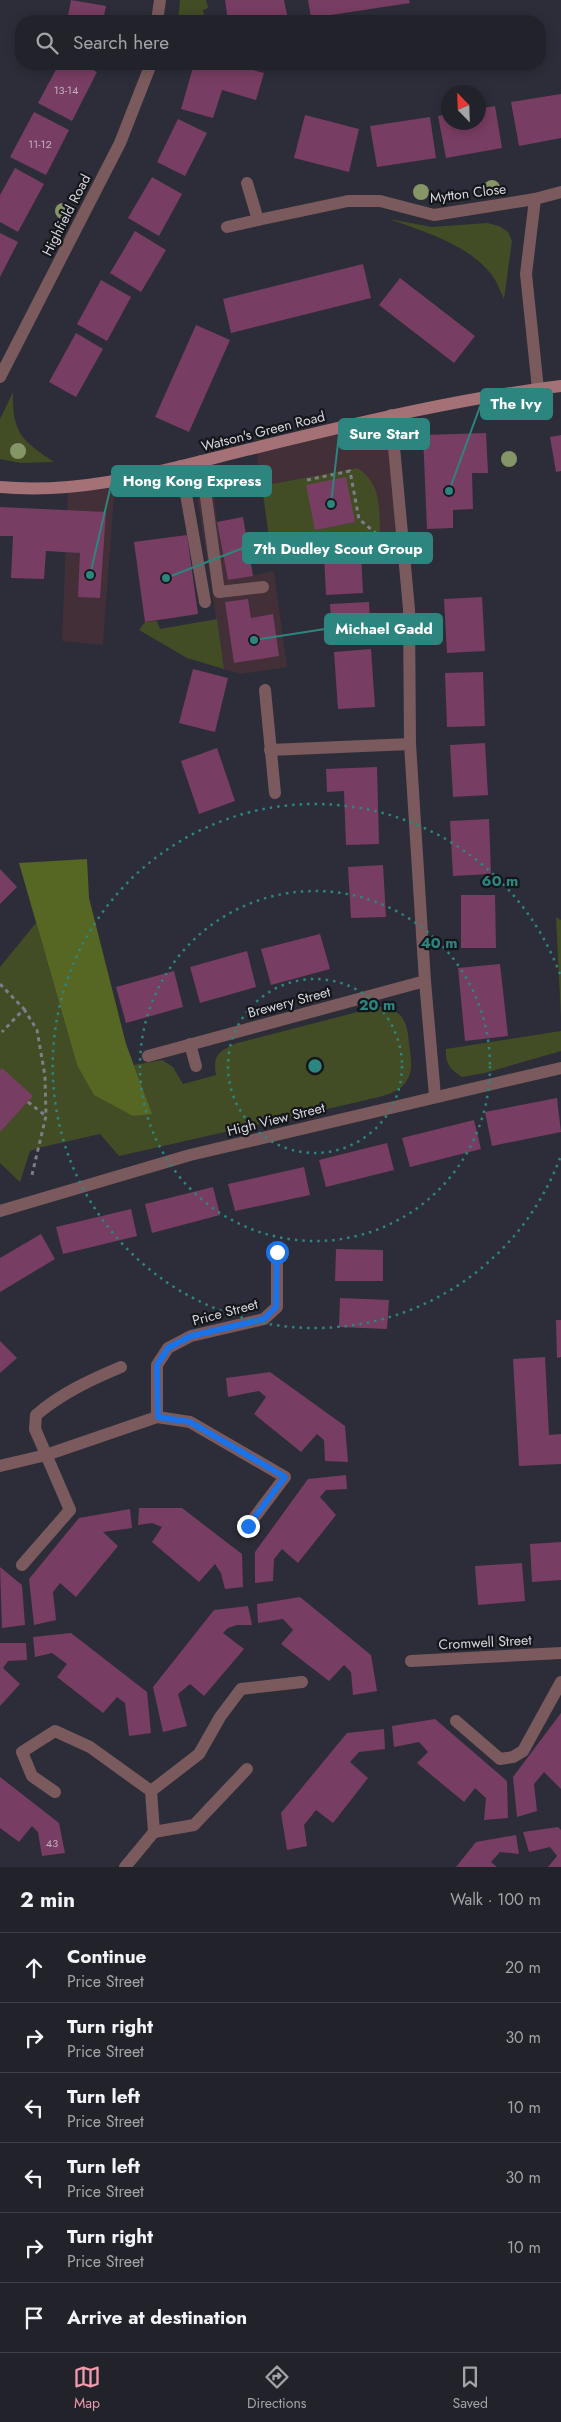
<!DOCTYPE html>
<html lang="en">
<head>
<meta charset="utf-8">
<style>
  body { margin:0; font-family:Jost,sans-serif; background:#292a32; color:#f1f3f6 }
  .compass { position:absolute; left:441px; top:85px; width:45px; height:45px; border-radius:50%; background:#21222a; box-shadow:0 2px 12px #0003; rotate:337deg }
  .stop { position:absolute; width:15px; height:15px; margin:-11px; border:4px solid #1a73e8; border-radius:50%; background:#fff }
  .stop.end { background:#1a73e8; border-color:#fff; box-shadow:0 1px 5px #0008 }
  .list { margin:0; padding:0; list-style:none }
  h2 { display:flex; justify-content:space-between; align-items:center; height:65px; margin:0; padding:0 20px; font-size:21px }
  h2 small { font-size:16px; font-weight:400; color:#a2a4a8 }
  .list li { display:grid; grid-template-columns:32px 1fr auto; gap:15px; align-items:center; box-sizing:border-box; height:70px; padding:0 20px; border-top:1px solid #3e3f47 }
  .list b { display:block; font-size:19px; white-space:nowrap }
  .list p { margin:0; font-size:16px; white-space:nowrap; color:#a2a4a8 }
  .list em { font-size:16px; font-style:normal; color:#a2a4a8 }
  .icon { flex:none; width:28px; height:28px; fill:none; stroke:currentColor; stroke-width:2; stroke-linecap:round; stroke-linejoin:round }
  .map { position:relative; flex:none; width:561px; height:1867px; overflow:hidden }
  .search { position:absolute; background:#21222a; box-shadow:0 2px 12px #0003; left:15px; right:15px; top:15px; height:55px; display:flex; align-items:center; gap:12px; box-sizing:border-box; padding:0 18px; border-radius:20px; color:#a2a4a8; font-size:19px }
  .sheet { height:485px; background:#21222a }
  nav { display:flex; justify-content:space-around; align-items:center; box-sizing:border-box; height:70px; border-top:1px solid #3e3f47; background:#21222a; font-size:14px; color:#a2a4a8 }
  nav a { display:grid; justify-items:center; gap:2px }
  nav .on { color:#f29aae }
  .map>svg:first-child { display:block }
</style>
</head>
<body>
<div class="map">
<svg width="561" height="1867" viewBox="0 0 561 1867">
  <rect width="100%" height="100%" fill="#2c2d38"/>
  <g fill="#422f37">
    <polygon points="391,415 403,542 272,558 256,448"/>
    <polygon points="210,459 217,522 228,580 274,571 287,667 241,674 224,669 192,463"/>
    <polygon points="115,481 103,645 62,641 68,487"/>
  </g>
  <g fill="#424d26">
    <polygon points="180,0 206,0 208,8 203,10 205,21 178,21"/>
    <path d="M389,219L432,227L487,223L499,226L508,232L512,241L504,299C500,291 497,281 491,274C469,245 423,231 389,219Z"/>
    <path d="M13,392C12,434 22,440 54,462L21,463L0,459V419Z"/>
    <path d="M357,468C384,483 379,517 380,544L272,558L262,486Z"/>
    <polygon points="217,619 224,669 187,658 139,630 145,622 157,621 160,629"/>
    <polygon points="556,917 561,920 561,1018"/>
    <path d="M36,923L77,1065L133,1116L151,1113L134,1065L162,1060L173,1067L183,1084L216,1075C213,1056 217,1053 234,1044L377,1007C407,1009 407,1025 410,1050C411,1060 413,1071 407,1080C399,1095 376,1097 362,1101L119,1156L100,1134L38,1148L30,1151L20,1182L0,1163V967Z"/>
    <path d="M561,1031V1051L485,1073L462,1077C450,1069 445,1064 446,1049Z"/>
  </g>
  <polygon fill="#566723" points="87,859 89,898 126,1044 152,1114 133,1116 94,1095 77,1065 19,863"/>
  <g fill="#783d62">
    <polygon points="71,0 106,6 103,21 67,21"/>
    <polygon points="225,0 284,0 287,15 250,21 228,21"/>
    <polygon points="308,0 409,0 410,3 311,18"/>
    <polygon points="59,64 81,64 97,72 72,121 38,103"/>
    <polygon points="194,64 231,64 264,73 256,100 222,90 213,118 181,109"/>
    <polygon points="561,94 561,138 519,146 511,102"/>
    <polygon points="495,106 502,148 446,158 438,116 448,114 448,122 478,122 478,109"/>
    <polygon points="34,112 69,130 46,175 10,157"/>
    <polygon points="305,115 359,129 349,172 294,158"/>
    <polygon points="430,117 436,158 377,167 370,126"/>
    <polygon points="178,119 207,133 185,176 157,162"/>
    <polygon points="15,168 44,184 18,232 0,222 0,195"/>
    <polygon points="152,177 182,194 159,236 128,218"/>
    <polygon points="135,231 166,250 141,292 110,273"/>
    <polygon points="0,233 18,242 0,277"/>
    <polygon points="363,264 371,298 231,333 223,299"/>
    <polygon points="400,278 475,336 454,363 379,305"/>
    <polygon points="101,280 131,297 107,341 77,324"/>
    <polygon points="196,325 230,340 189,432 155,417"/>
    <polygon points="76,333 103,349 76,397 49,382"/>
    <polygon points="486,433 488,473 472,473 473,509 453,510 453,528 427,529 423,435"/>
    <polygon points="561,435 561,471 556,472 550,437"/>
    <polygon points="346,477 355,522 315,530 306,485"/>
    <polygon points="0,507 106,512 100,598 78,597 80,553 46,551 44,579 11,578 13,536 0,536"/>
    <polygon points="243,517 253,576 228,580 217,522"/>
    <polygon points="187,535 198,614 145,622 134,542"/>
    <polygon points="361,553 363,593 326,595 324,555"/>
    <polygon points="482,597 485,651 447,653 444,599"/>
    <polygon points="248,599 251,618 273,614 279,656 234,663 225,602"/>
    <polygon points="369,602 371,639 332,641 330,604"/>
    <polygon points="371,649 375,707 338,709 334,652"/>
    <polygon points="193,669 228,678 215,732 179,723"/>
    <polygon points="483,672 485,726 447,727 445,673"/>
    <polygon points="485,743 488,795 453,797 450,745"/>
    <polygon points="217,748 235,801 199,814 181,761"/>
    <polygon points="377,767 379,844 346,845 344,791 327,792 326,769"/>
    <polygon points="489,819 491,874 453,876 450,821"/>
    <polygon points="383,865 386,917 351,918 348,867"/>
    <polygon points="0,869 17,887 0,904"/>
    <polygon points="461,895 495,895 496,948 461,948"/>
    <polygon points="320,934 330,969 271,985 261,949"/>
    <polygon points="247,951 256,987 200,1003 190,967"/>
    <polygon points="500,964 508,1036 465,1041 458,968"/>
    <polygon points="174,971 183,1007 126,1023 116,987"/>
    <polygon points="2,1068 33,1096 0,1132 0,1070"/>
    <polygon points="557,1098 561,1132 492,1146 485,1112"/>
    <polygon points="474,1120 481,1149 410,1167 402,1138"/>
    <polygon points="387,1143 394,1170 326,1187 319,1160"/>
    <polygon points="304,1167 310,1195 235,1211 228,1184"/>
    <polygon points="213,1187 220,1215 152,1233 145,1204"/>
    <polygon points="131,1209 137,1236 63,1254 56,1227"/>
    <polygon points="41,1234 55,1259 0,1292 0,1258"/>
    <polygon points="336,1249 383,1250 383,1281 335,1281"/>
    <polygon points="340,1298 389,1300 387,1329 339,1327"/>
    <polygon points="556,1320 561,1320 561,1357 557,1358"/>
    <polygon points="0,1341 17,1358 0,1373"/>
    <polygon points="545,1357 549,1435 561,1434 561,1464 519,1466 513,1359"/>
    <polygon points="270,1372 345,1426 348,1462 325,1461 324,1440 317,1434 301,1452 254,1414 266,1397 259,1391 228,1397 226,1378"/>
    <polygon points="346,1475 347,1489 326,1490 320,1497 336,1515 298,1563 282,1549 274,1559 273,1581 255,1583 255,1552 308,1479"/>
    <polygon points="139,1508 182,1508 242,1554 243,1587 225,1589 221,1573 215,1564 199,1582 152,1542 162,1527 152,1523 138,1525"/>
    <polygon points="130,1509 132,1528 103,1532 118,1546 76,1597 60,1583 53,1592 56,1620 34,1625 29,1579 79,1518"/>
    <polygon points="561,1542 561,1580 532,1582 530,1544"/>
    <polygon points="522,1563 525,1601 478,1605 475,1566"/>
    <polygon points="0,1567 22,1585 25,1625 2,1628"/>
    <polygon points="300,1597 371,1655 377,1691 353,1695 351,1672 344,1665 329,1681 281,1644 293,1630 283,1619 258,1623 257,1604"/>
    <polygon points="248,1606 252,1625 237,1625 228,1628 223,1633 244,1649 204,1696 190,1684 178,1694 187,1726 163,1732 153,1687 214,1610"/>
    <polygon points="71,1633 147,1692 151,1733 129,1736 125,1703 117,1697 103,1713 57,1677 67,1664 52,1653 35,1657 33,1637"/>
    <polygon points="0,1643 26,1643 27,1660 8,1661 3,1668 20,1684 0,1706"/>
    <polygon points="561,1713 561,1789 544,1772 534,1784 537,1811 517,1817 513,1777"/>
    <polygon points="435,1719 507,1781 508,1818 484,1820 486,1798 475,1788 464,1802 417,1763 428,1752 419,1742 394,1747 392,1726"/>
    <polygon points="384,1729 385,1749 359,1752 350,1762 368,1778 333,1823 316,1810 304,1825 307,1846 287,1850 281,1813 347,1733"/>
    <polygon points="0,1777 59,1823 65,1853 42,1856 38,1832 32,1826 19,1842 0,1828"/>
    <polygon points="558,1827 561,1830 561,1867 548,1867 557,1856 550,1847 529,1852 523,1832"/>
    <polygon points="516,1835 519,1854 500,1852 491,1862 497,1867 456,1867 476,1842"/>
  </g>
  <g fill="none" stroke-linecap="round" stroke-linejoin="round">
    <g stroke="#7d7e87" stroke-width="3" stroke-dasharray="4 4" stroke-linecap="butt">
      <polyline points="307,480 350,471 359,519 380,537"/>
      <polyline points="0,984 24,1009 2,1032"/>
      <polyline points="24,1009 37,1030 45,1076 46,1116 31,1179"/>
      <polyline points="28,1102 46,1116"/>
    </g>
    <g stroke="#7a5a5d" stroke-width="12">
      <polyline points="201,461 219,592 263,587"/>
      <polyline points="181,466 205,602"/>
      <path d="M22,1565L70,1510L35,1429L36,1415C62,1393 90,1380 121,1367"/>
      <polyline points="456,1721 500,1759 513,1757 523,1751 561,1682"/>
    </g>
    <g stroke="#7a5a5d" stroke-width="12">
      <polyline points="157,21 160,0"/>
      <polyline points="535,199 526,274 538,389"/>
      <polyline points="258,220 348,201 380,201 434,215 535,199 561,192"/>
      <polyline points="227,227 258,220 247,183"/>
      <polyline points="0,377 120,143 151,64"/>
      <polyline points="391,415 409,609 410,744 425,981 435,1096"/>
      <polyline points="265,690 275,793"/>
      <polyline points="270,750 410,744"/>
      <polyline points="190,1044 196,1066"/>
      <polyline points="148,1056 425,981"/>
      <polyline points="0,1211 190,1155 561,1068"/>
      <polyline points="157,1417 157,1365 168,1348 191,1336 264,1319 277,1307 277,1253"/>
      <polyline points="0,1466 46,1455 157,1417 190,1422 285,1477 248,1526"/>
      <polyline points="411,1661 561,1653"/>
      <polyline points="151,1791 199,1754 220,1717 241,1689 302,1682"/>
      <polyline points="55,1792 32,1776 22,1752 55,1731 90,1747 151,1791 154,1832 125,1867"/>
      <polyline points="154,1832 194,1825 247,1769"/>
    </g>
    <path stroke="#a47177" stroke-width="12" d="M0,487C84,495 165,470 246,450C350,425 454,399 561,386"/>
  </g>
  <g fill="#869565">
    <circle cx="492" cy="188" r="8"/>
    <circle cx="421" cy="192" r="8"/>
    <circle cx="63" cy="211" r="8"/>
    <circle cx="18" cy="451" r="8"/>
    <circle cx="509" cy="459" r="8"/>
  </g>
  <g fill="none" stroke-linecap="round" stroke-linejoin="round">
    <polyline stroke="#1a73e8" stroke-width="6" points="248,1526 285,1477 190,1422 158,1417 157,1365 168,1348 191,1336 264,1319 276,1307 277,1252"/>
  </g>
  <g fill="none" stroke="#2d857f" stroke-width="2.5" stroke-dasharray="2.5 5">
    <circle cx="315" cy="1066" r="87"/>
    <circle cx="315" cy="1066" r="175"/>
    <path d="M560 1158A262 262 0 1 1 560 974"/>
  </g>
  <g text-anchor="middle" dominant-baseline="central" stroke-width="4.5" stroke-linejoin="round" paint-order="stroke">
    <g font-size="11" fill="#beb0bf">
      <text x="66" y="90">13-14</text>
      <text x="40" y="144">11-12</text>
      <text x="52" y="1843">43</text>
    </g>
    <g font-size="14" fill="#d6d7de" stroke="#15161b">
      <text transform="translate(468 193) rotate(-7)">Mytton Close</text>
      <text transform="translate(66 215) rotate(-63)">Highfield Road</text>
      <text transform="translate(263 431) rotate(-14)">Watson's Green Road</text>
      <text transform="translate(289 1002) rotate(-15)">Brewery Street</text>
      <text transform="translate(276 1119) rotate(-14)">High View Street</text>
      <text transform="translate(225 1312) rotate(-15)">Price Street</text>
      <text transform="translate(485 1642) rotate(-3)">Cromwell Street</text>
    </g>
  </g>
  <circle cx="315" cy="1066" r="8" fill="#2d857f" stroke="#15161b" stroke-width="2.5"/>
  <g font-size="15" text-anchor="middle" font-weight="bold" fill="#2d857f" stroke="#15161b" stroke-width="4.5" stroke-linejoin="round" paint-order="stroke">
    <text x="500" y="886">60 m</text>
    <text x="439" y="948">40 m</text>
    <text x="377" y="1010">20 m</text>
  </g>
  <path fill="none" stroke="#2d857f" stroke-width="2" d="M449 491L481 404M331 504L339 434M90 575L112 481M166 578L243 548M254 640L325 629"/>
  <g fill="#2d857f" stroke="#15161b" stroke-width="2">
    <circle cx="449" cy="491" r="5"/>
    <circle cx="331" cy="504" r="5"/>
    <circle cx="90" cy="575" r="5"/>
    <circle cx="166" cy="578" r="5"/>
    <circle cx="254" cy="640" r="5"/>
  </g>
  <g fill="#2d857f" stroke="#2d857f" stroke-width="2">
    <rect x="481" y="389" width="71" height="30" rx="5"/>
    <rect x="339" y="419" width="90" height="30" rx="5"/>
    <rect x="112" y="466" width="159" height="30" rx="5"/>
    <rect x="243" y="533" width="189" height="30" rx="5"/>
    <rect x="325" y="614" width="117" height="30" rx="5"/>
  </g>
  <g font-size="15" text-anchor="middle" font-weight="bold" fill="#fff">
    <text x="516" y="409">The Ivy</text>
    <text x="384" y="439">Sure Start</text>
    <text x="192" y="486">Hong Kong Express</text>
    <text x="338" y="554">7th Dudley Scout Group</text>
    <text x="384" y="634">Michael Gadd</text>
  </g>
</svg>
<svg class="compass" viewBox="-18 -18 36 36"><path d="M0-13l5 13h-10z" fill="#e53935"/><path d="M0 13l5-13h-10z" fill="#a2a4a8"/></svg>
<div class="stop" style="left:277px;top:1252px"></div>
<div class="stop end" style="left:248px;top:1526px"></div>
<div class="search"><svg class="icon" aria-label="search" viewBox="0 0 24 24"><circle cx="10" cy="10" r="6"/><path d="M15 15l6 6"/></svg>Search here</div>
</div>
<section class="sheet">
<h2>2 min<small>Walk · 100 m</small></h2>
<ul class="list">
<li><svg class="icon" aria-label="ahead" viewBox="0 0 24 24"><path d="M12 20V5M6 11l6-6 6 6"/></svg><div><b>Continue</b><p>Price Street</p></div><em>20 m</em></li>
<li><svg class="icon" aria-label="right" viewBox="0 0 24 24"><path d="M7 20v-9h11M14 6l5 5-5 5"/></svg><div><b>Turn right</b><p>Price Street</p></div><em>30 m</em></li>
<li><svg class="icon" aria-label="left" viewBox="0 0 24 24"><path d="M17 20v-9H6M10 6l-5 5 5 5"/></svg><div><b>Turn left</b><p>Price Street</p></div><em>10 m</em></li>
<li><svg class="icon" aria-label="left" viewBox="0 0 24 24"><path d="M17 20v-9H6M10 6l-5 5 5 5"/></svg><div><b>Turn left</b><p>Price Street</p></div><em>30 m</em></li>
<li><svg class="icon" aria-label="right" viewBox="0 0 24 24"><path d="M7 20v-9h11M14 6l5 5-5 5"/></svg><div><b>Turn right</b><p>Price Street</p></div><em>10 m</em></li>
<li><svg class="icon" aria-label="arrive" viewBox="0 0 24 24"><path d="M6 21V4h12l-3 4 3 4H6"/></svg><div><b>Arrive at destination</b></div></li>
</ul>
</section>
<nav>
<a class="on"><svg class="icon" aria-label="map" viewBox="0 0 24 24"><path d="M3 6l6-2 6 2 6-2v14l-6 2-6-2-6 2zM9 4v14M15 6v14"/></svg>Map</a>
<a><svg class="icon" aria-label="directions" viewBox="0 0 24 24"><path d="M12 3l9 9-9 9-9-9zM9 14v-3h6M13 9l2 2-2 2"/></svg>Directions</a>
<a><svg class="icon" aria-label="saved" viewBox="0 0 24 24"><path d="M7 4h10v16l-5-4-5 4z"/></svg>Saved</a>
</nav>
</body>
</html>
